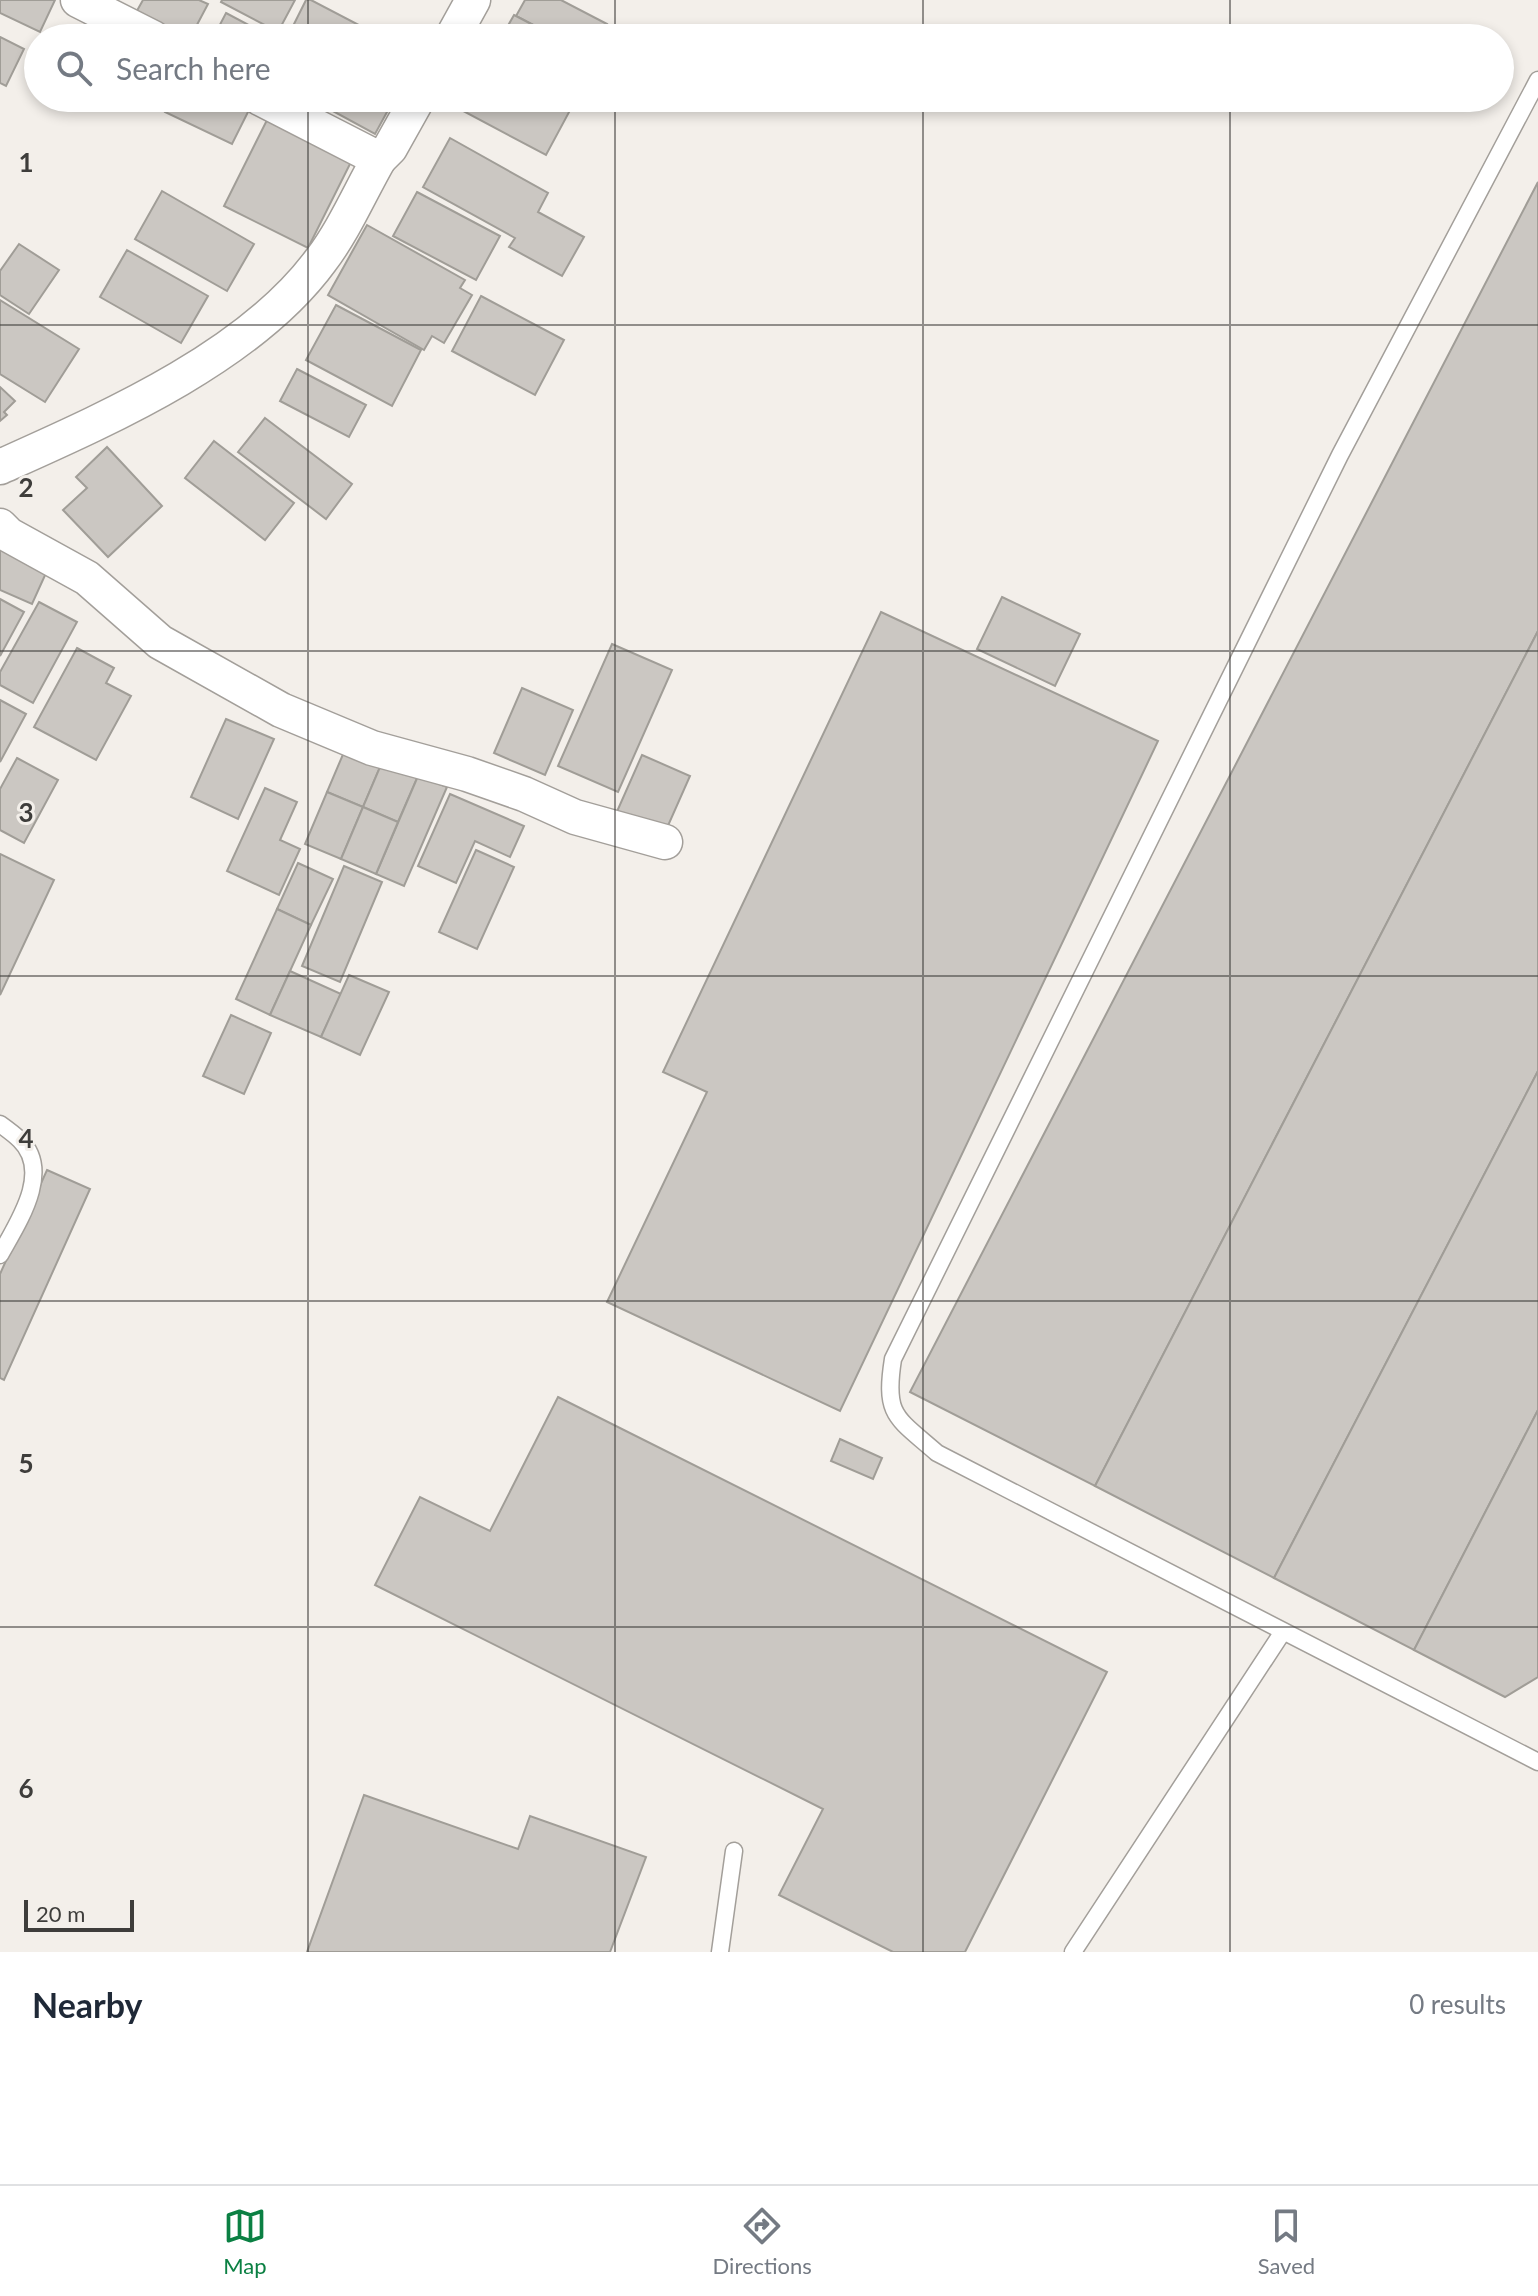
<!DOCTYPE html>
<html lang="en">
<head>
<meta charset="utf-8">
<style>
  body { margin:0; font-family:Lato,sans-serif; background:#f6f6f7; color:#1f2937 }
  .scale { position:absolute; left:24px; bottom:20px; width:110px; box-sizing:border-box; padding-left:8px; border:4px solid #3e3d3b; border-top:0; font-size:22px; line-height:28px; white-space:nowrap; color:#3e3d3b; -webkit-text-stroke:6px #f3efea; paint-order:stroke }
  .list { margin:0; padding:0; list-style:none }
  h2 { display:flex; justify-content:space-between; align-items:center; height:104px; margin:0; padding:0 32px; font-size:34px }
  h2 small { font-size:26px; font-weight:400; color:#747a83 }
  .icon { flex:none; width:44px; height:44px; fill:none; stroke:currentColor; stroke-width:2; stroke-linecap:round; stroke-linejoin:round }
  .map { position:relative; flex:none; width:1538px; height:1952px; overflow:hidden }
  .search { position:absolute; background:#fff; box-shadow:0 4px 12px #0003; left:24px; right:24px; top:24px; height:88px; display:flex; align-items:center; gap:20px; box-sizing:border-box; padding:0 28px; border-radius:44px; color:#747a83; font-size:30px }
  .sheet { height:232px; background:#fff }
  nav { display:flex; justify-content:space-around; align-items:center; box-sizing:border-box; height:112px; border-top:2px solid #e0e1e3; background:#fff; font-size:22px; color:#747a83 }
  nav a { display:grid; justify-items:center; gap:4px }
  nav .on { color:#0b8043 }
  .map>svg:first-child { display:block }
</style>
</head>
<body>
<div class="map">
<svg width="1538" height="1952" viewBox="0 0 1538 1952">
  <rect width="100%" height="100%" fill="#f3efea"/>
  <g fill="#cbc7c2" stroke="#a09d97" stroke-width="2">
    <polygon points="0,0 55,0 40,32 0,13"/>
    <polygon points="143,0 199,0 208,4 190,38 177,38 134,16"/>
    <polygon points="222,0 295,0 278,32 221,2"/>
    <polygon points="306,0 311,0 378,35 377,38 287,38"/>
    <polygon points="525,0 561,0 607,24 599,38 558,38 516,16"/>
    <polygon points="226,13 273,38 213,38"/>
    <polygon points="514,15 516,16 558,38 501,38"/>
    <polygon points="0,37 24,49 6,86 0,83"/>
    <polygon points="171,98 245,98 253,102 232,144 165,112"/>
    <polygon points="337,98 388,98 393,101 375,134 331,110"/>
    <polygon points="455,98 569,98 575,101 546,155 452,105"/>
    <polygon points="269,116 353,158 308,248 224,206"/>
    <polygon points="450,138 548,193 538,212 584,237 562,276 509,247 515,238 423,187"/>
    <polygon points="1538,182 1538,631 1095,1486 910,1392"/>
    <polygon points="162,191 254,244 227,291 135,239"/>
    <polygon points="417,192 500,236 476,280 393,236"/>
    <polygon points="367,225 465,280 460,288 472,295 444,343 432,336 424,350 328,295"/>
    <polygon points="19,244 59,270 29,314 0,295 0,271"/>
    <polygon points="127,250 208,296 181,343 100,297"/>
    <polygon points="481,296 564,340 535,395 452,351"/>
    <polygon points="0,300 79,349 45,402 0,374"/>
    <polygon points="336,305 421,350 392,406 306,360"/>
    <polygon points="297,369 366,405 349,437 280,401"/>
    <polygon points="0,387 15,401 4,412 7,415 0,421"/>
    <polygon points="265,418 352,484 326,519 238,452"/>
    <polygon points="214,441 294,503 265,540 185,478"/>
    <polygon points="107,447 162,506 108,557 63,510 87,488 76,477"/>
    <polygon points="0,545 51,562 32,604 0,590"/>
    <polygon points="1002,597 1080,634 1055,686 977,649"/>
    <polygon points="0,599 24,612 0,656"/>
    <polygon points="39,602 77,622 33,703 0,685 0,672"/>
    <polygon points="881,612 1158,741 840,1411 607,1302 707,1092 663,1072"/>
    <polygon points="1538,631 1538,1071 1274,1578 1095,1486"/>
    <polygon points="612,644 672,670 618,792 558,766"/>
    <polygon points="77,648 114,668 106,683 131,696 96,760 34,727"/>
    <polygon points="522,688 573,710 545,775 494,753"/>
    <polygon points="0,700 26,714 0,762"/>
    <polygon points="226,719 274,739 238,819 191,797"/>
    <polygon points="347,745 383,760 363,807 327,792"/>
    <polygon points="642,755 690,776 663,837 615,816"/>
    <polygon points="17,758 58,780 24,843 0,830 0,789"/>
    <polygon points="383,760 418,776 398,822 363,807"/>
    <polygon points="418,776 447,787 404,886 376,874"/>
    <polygon points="265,788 297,802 280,840 300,849 279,895 227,871"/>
    <polygon points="327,792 363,807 341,859 305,844"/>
    <polygon points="450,794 524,826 510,857 475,841 456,883 418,866"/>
    <polygon points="363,807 398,822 376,874 341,859"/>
    <polygon points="476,850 514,867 477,949 439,932"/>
    <polygon points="0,854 54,880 0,995"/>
    <polygon points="298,863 333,879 311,925 277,909"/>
    <polygon points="344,866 382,882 340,982 302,966"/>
    <polygon points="277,909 311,925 270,1015 236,999"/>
    <polygon points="290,971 341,994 321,1037 270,1015"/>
    <polygon points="349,975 389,992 360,1055 321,1037"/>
    <polygon points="231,1015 271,1033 244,1094 203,1076"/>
    <polygon points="1538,1071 1538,1410 1414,1650 1274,1578"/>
    <polygon points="47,1170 90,1189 4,1380 0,1378 0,1274"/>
    <polygon points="558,1397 1107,1672 965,1952 893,1952 779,1895 823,1809 375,1585 420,1497 490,1531"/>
    <polygon points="1538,1410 1538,1677 1505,1697 1414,1650"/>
    <polygon points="840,1439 882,1458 873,1479 831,1461"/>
    <polygon points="364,1795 518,1849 530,1816 646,1857 610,1952 307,1952"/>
  </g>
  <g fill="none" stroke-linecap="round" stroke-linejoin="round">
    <g stroke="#a39f9a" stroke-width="19">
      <g id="lane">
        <path d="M1538,80L1340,455L893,1359C884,1416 896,1417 937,1453L1538,1762"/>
        <path d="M0,1124C7,1129 14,1134 20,1140C53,1172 17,1224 0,1255"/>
        <polyline points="720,1952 734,1851"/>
        <polyline points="1073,1952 1282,1633"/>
      </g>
    </g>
    <g stroke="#a39f9a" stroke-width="37">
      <g id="street">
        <polyline points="78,0 153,38"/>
        <polyline points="452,38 473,0"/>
        <polyline points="260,98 379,159"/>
        <path d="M0,467C107,419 250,357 321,260C344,230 360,192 379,159L390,148L418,98"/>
        <polyline points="0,526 9,535 87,578 160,642 281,710 372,748 467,774 524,794 575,817 665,842"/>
      </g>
    </g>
    <use href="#lane" stroke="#fff" stroke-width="16"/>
    <use href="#street" stroke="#fff" stroke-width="34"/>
  </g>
  <path fill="none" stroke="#3e3d3b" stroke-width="2" stroke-opacity="0.55" d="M308,0V38M615,0V38M923,0V38M1230,0V38M308,98V1952M615,98V1952M923,98V1952M1230,98V1952M0,325H1538M0,651H1538M0,976H1538M0,1301H1538M0,1627H1538"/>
  <g font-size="26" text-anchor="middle" font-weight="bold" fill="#3e3d3b" stroke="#f3efea" stroke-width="6" stroke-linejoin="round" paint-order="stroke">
    <text x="26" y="172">1</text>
    <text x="26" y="497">2</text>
    <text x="26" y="822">3</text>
    <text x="26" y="1148">4</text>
    <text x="26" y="1473">5</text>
    <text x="26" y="1798">6</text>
  </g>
</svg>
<div class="scale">20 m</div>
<div class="search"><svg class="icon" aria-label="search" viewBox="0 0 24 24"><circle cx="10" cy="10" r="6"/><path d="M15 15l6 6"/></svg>Search here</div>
</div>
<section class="sheet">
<h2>Nearby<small>0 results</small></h2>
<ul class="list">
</ul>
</section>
<nav>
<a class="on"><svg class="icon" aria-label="map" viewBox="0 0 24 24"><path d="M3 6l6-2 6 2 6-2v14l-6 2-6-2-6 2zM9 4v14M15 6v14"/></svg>Map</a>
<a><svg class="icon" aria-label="directions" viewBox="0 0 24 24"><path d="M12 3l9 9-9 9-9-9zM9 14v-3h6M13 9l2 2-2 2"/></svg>Directions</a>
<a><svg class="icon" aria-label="saved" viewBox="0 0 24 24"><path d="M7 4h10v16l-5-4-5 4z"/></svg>Saved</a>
</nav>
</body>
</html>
